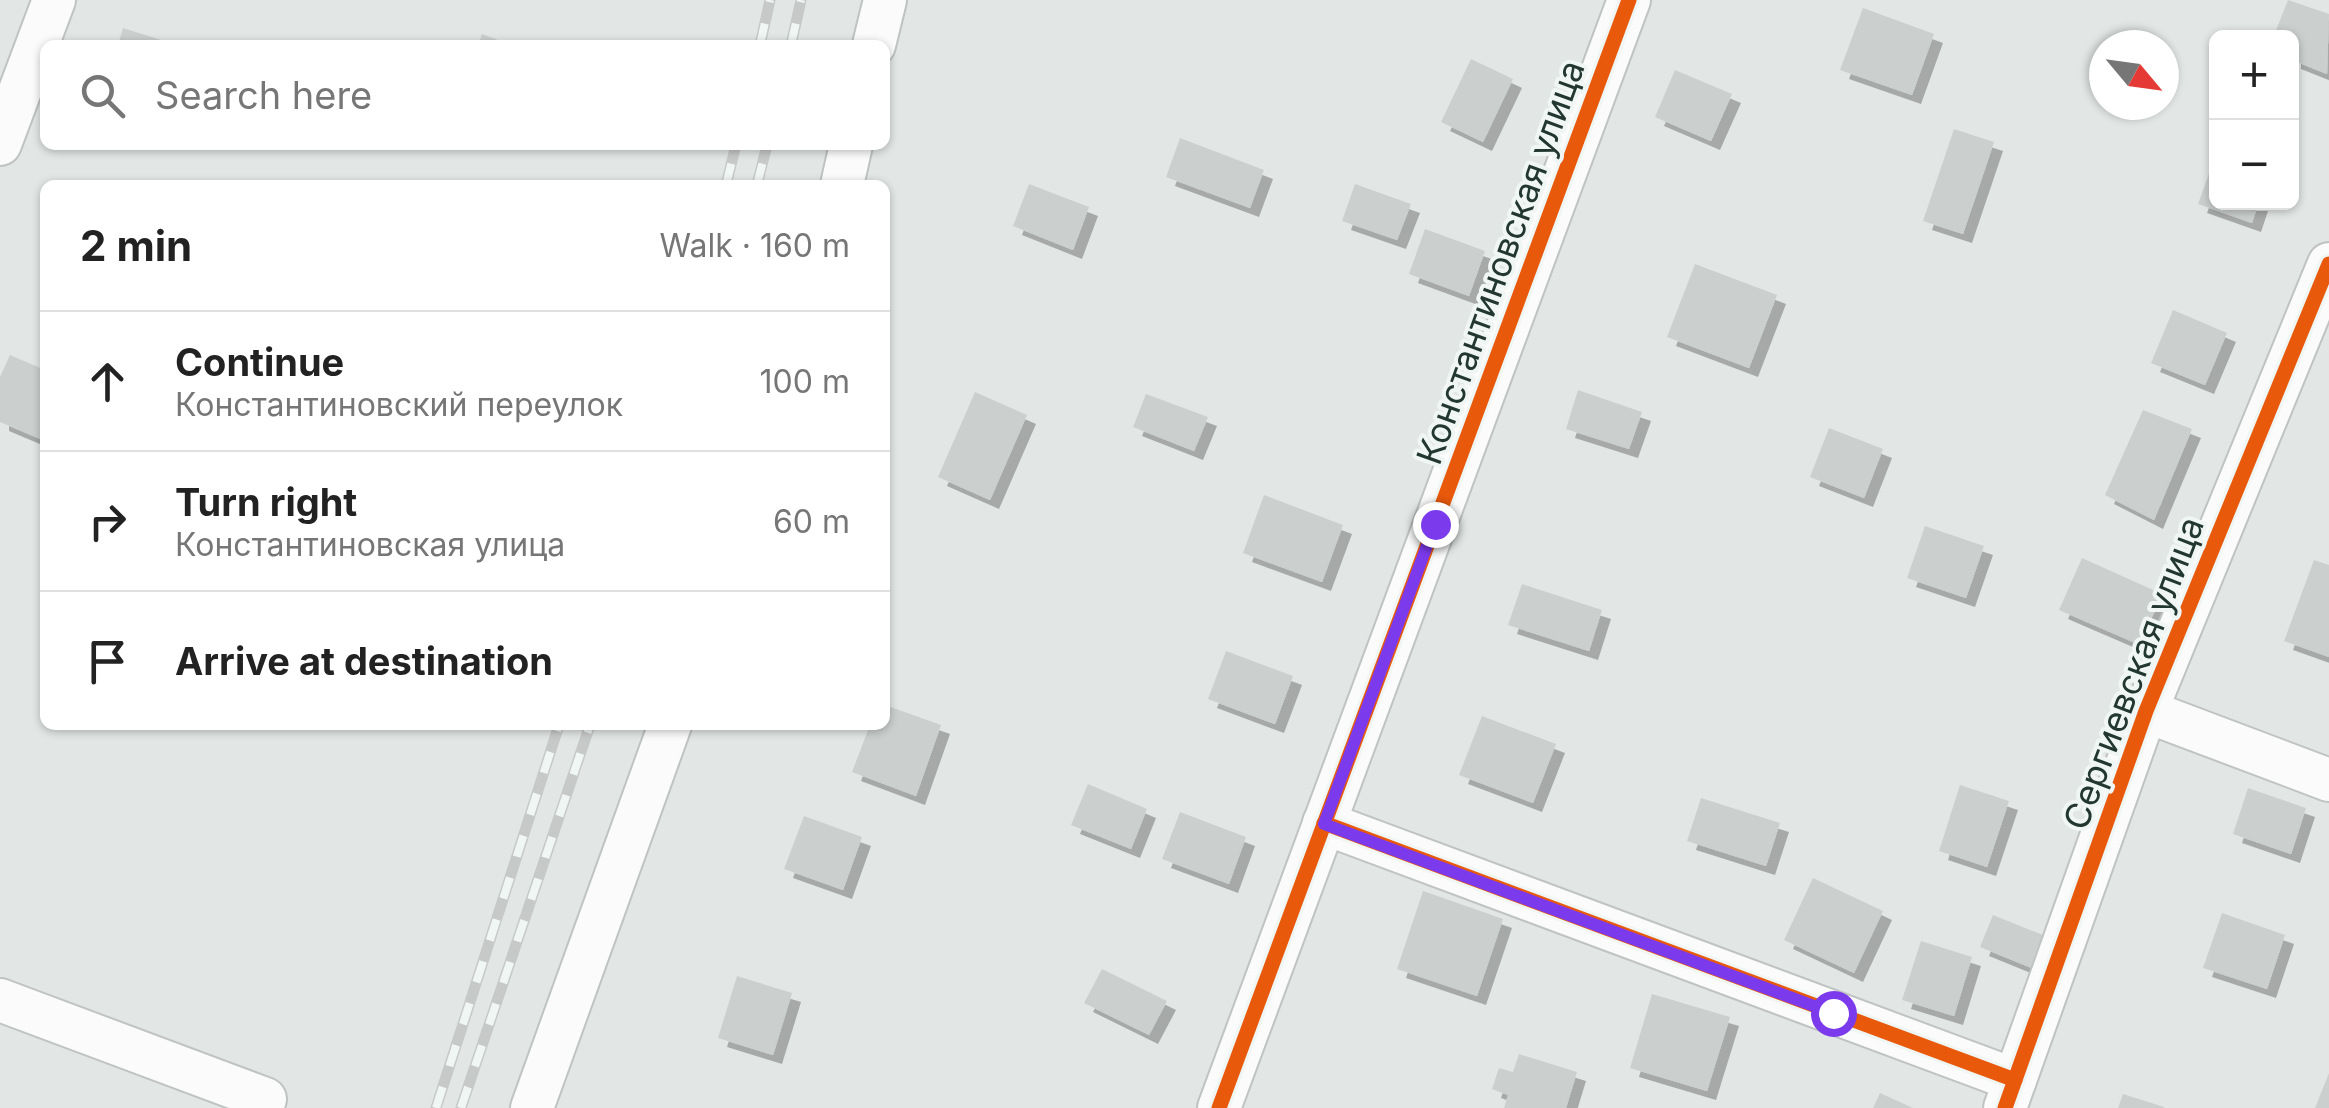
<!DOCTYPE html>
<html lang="en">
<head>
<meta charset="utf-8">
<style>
  body { margin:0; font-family:Inter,sans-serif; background:#f6f6f6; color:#222 }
  .controls { position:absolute; right:30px; top:30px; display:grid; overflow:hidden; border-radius:15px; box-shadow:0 2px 8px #0004 }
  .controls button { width:90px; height:90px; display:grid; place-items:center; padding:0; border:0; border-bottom:2px solid #e0e0e0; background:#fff; color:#222; font:50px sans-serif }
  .compass { position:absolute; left:2089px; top:30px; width:90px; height:90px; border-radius:50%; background:#fff; box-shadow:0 2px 8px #0004; rotate:119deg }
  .stop { position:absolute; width:30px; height:30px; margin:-22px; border:8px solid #7c3aed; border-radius:50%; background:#fff }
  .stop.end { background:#7c3aed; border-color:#fff; box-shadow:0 2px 10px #0008 }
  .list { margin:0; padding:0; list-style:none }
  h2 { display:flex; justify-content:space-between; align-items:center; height:130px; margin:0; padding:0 40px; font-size:42px }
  h2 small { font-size:32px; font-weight:400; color:#767676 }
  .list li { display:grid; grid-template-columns:65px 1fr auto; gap:30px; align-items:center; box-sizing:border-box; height:140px; padding:0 40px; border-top:2px solid #e0e0e0 }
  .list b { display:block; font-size:38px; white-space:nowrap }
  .list p { margin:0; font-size:32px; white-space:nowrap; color:#767676 }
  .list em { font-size:32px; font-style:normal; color:#767676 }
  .icon { flex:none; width:55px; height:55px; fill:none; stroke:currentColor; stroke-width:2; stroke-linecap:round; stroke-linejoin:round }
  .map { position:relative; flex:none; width:2329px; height:1108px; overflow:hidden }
  .search { position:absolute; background:#fff; box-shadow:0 2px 8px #0004; left:40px; top:40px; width:850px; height:110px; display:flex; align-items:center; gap:25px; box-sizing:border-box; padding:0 35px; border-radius:15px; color:#767676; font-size:38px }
  .panel { position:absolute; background:#fff; box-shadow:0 2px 8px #0004; left:40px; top:180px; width:850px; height:550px; border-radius:15px }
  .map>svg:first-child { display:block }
</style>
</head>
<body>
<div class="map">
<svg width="2329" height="1108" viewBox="0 0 2329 1108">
  <defs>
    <filter id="shadow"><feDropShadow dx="9" dy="9" stdDeviation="0" flood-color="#0004"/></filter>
  </defs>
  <rect width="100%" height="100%" fill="#e2e7e5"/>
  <g fill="#cbd0ce" filter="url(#shadow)">
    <polygon points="2288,0 2329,14 2327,74 2292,60 2292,38 2273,38"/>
    <polygon points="1863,8 1934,34 1912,95 1840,70"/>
    <polygon points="123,28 174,44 173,45 118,45"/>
    <polygon points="482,34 511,45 478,45"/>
    <polygon points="1471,59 1513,79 1483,142 1441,122"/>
    <polygon points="1675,70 1732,94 1711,141 1655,117"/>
    <polygon points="1954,129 1994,142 1963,234 1923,221"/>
    <polygon points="1180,138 1264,170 1250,208 1166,177"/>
    <polygon points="2216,154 2216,202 2259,202 2252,223 2198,204"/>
    <polygon points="1029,184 1089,207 1073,250 1013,226"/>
    <polygon points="1355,184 1411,204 1397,240 1342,221"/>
    <polygon points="1425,229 1485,251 1469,296 1409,274"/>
    <polygon points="1695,264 1777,295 1749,368 1667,337"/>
    <polygon points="2173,310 2227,333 2205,385 2151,363"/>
    <polygon points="10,355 45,370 45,441 0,422 0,377"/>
    <polygon points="1578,390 1642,412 1629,449 1566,429"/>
    <polygon points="975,392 1027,415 990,500 938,477"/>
    <polygon points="1146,394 1208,417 1194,451 1133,427"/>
    <polygon points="2143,410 2192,429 2154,520 2105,495"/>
    <polygon points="1829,428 1883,449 1864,498 1810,477"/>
    <polygon points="1264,495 1343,525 1322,582 1243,553"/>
    <polygon points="1925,526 1984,546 1966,598 1907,578"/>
    <polygon points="2082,558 2162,594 2140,645 2059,610"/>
    <polygon points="2314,560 2329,565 2329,657 2284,641"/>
    <polygon points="1522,584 1602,610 1589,651 1508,625"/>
    <polygon points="1226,651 1293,676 1275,724 1208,699"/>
    <polygon points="885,705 941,725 916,796 852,772 870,725 885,725"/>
    <polygon points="1482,716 1556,744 1533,803 1459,775"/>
    <polygon points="1088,784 1147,809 1131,849 1071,825"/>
    <polygon points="1960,785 2009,801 1987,867 1939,851"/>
    <polygon points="2248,788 2306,808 2291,854 2233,834"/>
    <polygon points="1701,798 1780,823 1766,866 1687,841"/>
    <polygon points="1180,812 1246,837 1229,884 1162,859"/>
    <polygon points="804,816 862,837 843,890 784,869"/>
    <polygon points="1813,878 1883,911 1854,973 1784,940"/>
    <polygon points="1423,891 1503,919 1477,996 1397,969"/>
    <polygon points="2222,913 2285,935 2267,989 2203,968"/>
    <polygon points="1993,915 2048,937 2034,969 1980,947"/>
    <polygon points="1921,941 1972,957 1954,1016 1902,1000"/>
    <polygon points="1102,969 1167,1001 1149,1035 1084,1003"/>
    <polygon points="737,976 792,993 773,1055 718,1038"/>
    <polygon points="1652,994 1730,1017 1707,1091 1630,1068"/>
    <polygon points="1519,1054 1577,1072 1566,1108 1504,1108 1508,1095 1492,1089 1499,1068 1513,1072"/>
    <polygon points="2329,1074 2329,1108 2315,1108 2329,1073"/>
    <polygon points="1880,1093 1913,1108 1873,1108"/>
    <polygon points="2123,1094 2164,1107 2164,1108 2118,1108"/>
  </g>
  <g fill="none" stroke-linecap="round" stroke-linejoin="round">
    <g stroke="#bfc4c2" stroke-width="46">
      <g id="minor">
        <polyline points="874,45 885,0"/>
        <polyline points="0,144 54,0"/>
        <polyline points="842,185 851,145"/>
        <polyline points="2146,711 2329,780"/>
        <polyline points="1324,823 2015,1080"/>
        <polyline points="0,1000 265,1099 262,1108"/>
        <polyline points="532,1108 670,725"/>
        <polyline points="1219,1108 1629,0"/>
        <polyline points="2005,1108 2146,711 2329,264"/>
      </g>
    </g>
    <use href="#minor" stroke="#fbfbfb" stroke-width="42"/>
    <g stroke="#c7c9c8" stroke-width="11">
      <g id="rail">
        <polyline points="760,45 770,0"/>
        <polyline points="791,45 801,0"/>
        <polyline points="726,185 736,145"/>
        <polyline points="757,185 767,145"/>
        <polyline points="436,1108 559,725"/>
        <polyline points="461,1108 590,725"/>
      </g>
    </g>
    <use href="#rail" stroke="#f0f6f3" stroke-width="8" stroke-dasharray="22" stroke-linecap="butt"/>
    <g stroke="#f0f6f3" stroke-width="21">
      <g id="cycleway">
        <polyline points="1324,823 2015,1080"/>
        <polyline points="1219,1108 1629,0"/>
        <polyline points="2005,1108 2146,711 2329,264"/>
      </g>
    </g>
    <use href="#cycleway" stroke="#e8590c" stroke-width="15"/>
  </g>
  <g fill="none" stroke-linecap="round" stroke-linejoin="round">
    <polyline stroke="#7c3aed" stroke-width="12" points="1435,524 1324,824 1833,1013"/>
  </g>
  <g text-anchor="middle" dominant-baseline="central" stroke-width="8" stroke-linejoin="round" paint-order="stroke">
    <g font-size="35" fill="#233731" stroke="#f0f6f3">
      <text transform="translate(1500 262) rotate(-70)">Константиновская улица</text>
      <text transform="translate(2133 673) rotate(-69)">Сергиевская улица</text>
    </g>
  </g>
</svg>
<div class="controls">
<button>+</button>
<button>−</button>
</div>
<svg class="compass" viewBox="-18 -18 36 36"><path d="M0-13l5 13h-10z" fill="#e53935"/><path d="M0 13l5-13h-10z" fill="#767676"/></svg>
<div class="stop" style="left:1833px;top:1013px"></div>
<div class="stop end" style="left:1435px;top:524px"></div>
<div class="search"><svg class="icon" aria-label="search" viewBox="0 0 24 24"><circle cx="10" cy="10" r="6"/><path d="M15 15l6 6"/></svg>Search here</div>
<section class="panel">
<h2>2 min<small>Walk · 160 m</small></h2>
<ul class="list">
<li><svg class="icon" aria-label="ahead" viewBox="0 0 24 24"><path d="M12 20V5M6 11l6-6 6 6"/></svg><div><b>Continue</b><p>Константиновский переулок</p></div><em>100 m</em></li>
<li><svg class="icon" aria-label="right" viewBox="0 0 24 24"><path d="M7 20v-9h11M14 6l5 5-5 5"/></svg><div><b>Turn right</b><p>Константиновская улица</p></div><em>60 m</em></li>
<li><svg class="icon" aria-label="arrive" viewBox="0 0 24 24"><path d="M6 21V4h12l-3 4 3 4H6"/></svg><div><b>Arrive at destination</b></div></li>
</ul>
</section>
</div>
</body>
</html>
